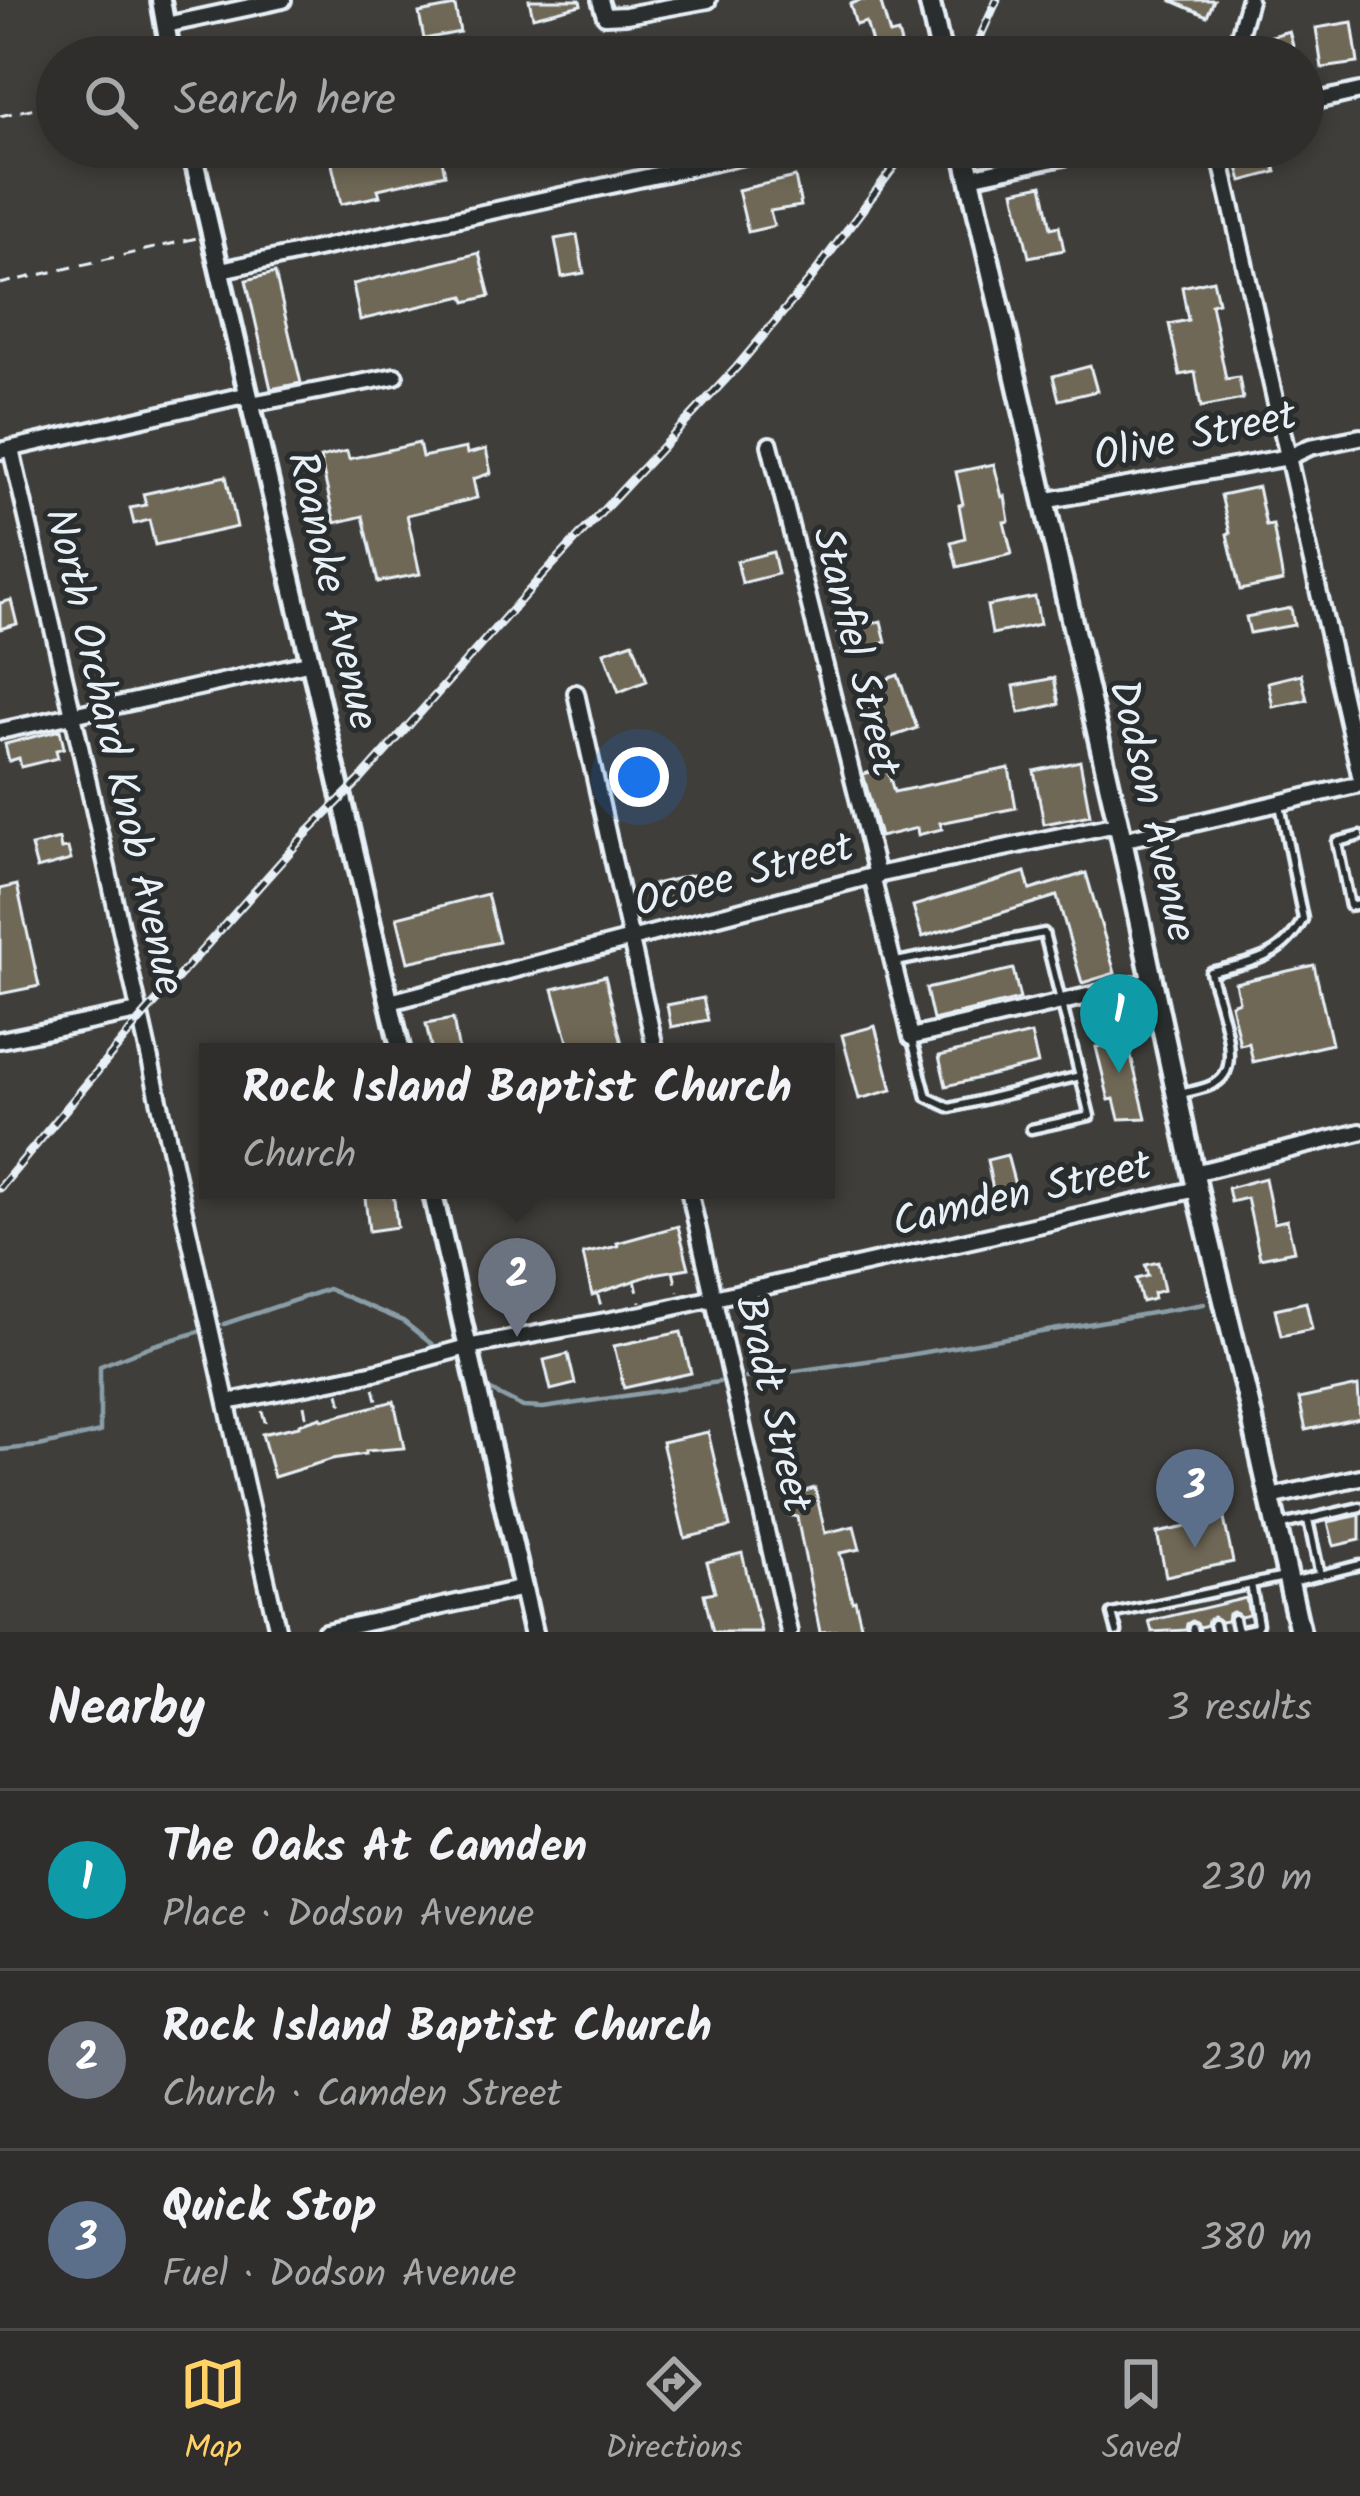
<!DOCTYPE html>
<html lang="en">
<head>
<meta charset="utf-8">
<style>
  body { margin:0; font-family:Kalam,sans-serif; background:#3b3a38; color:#f1f3f6 }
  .you { position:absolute; left:639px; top:777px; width:42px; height:42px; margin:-30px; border:9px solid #fff; border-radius:50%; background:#1a73e8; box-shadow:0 0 0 18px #1a73e833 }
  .badge { display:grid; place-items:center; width:78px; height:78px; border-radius:50%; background:#ffd166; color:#fff; font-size:39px; font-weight:700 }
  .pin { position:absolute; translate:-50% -99px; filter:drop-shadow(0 3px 6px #0008) }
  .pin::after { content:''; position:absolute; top:63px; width:42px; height:36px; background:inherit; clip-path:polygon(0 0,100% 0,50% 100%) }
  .popup { position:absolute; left:199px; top:1043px; width:636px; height:156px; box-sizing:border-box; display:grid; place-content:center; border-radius:0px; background:#2f2e2c; filter:drop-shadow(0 3px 9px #0005); font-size:39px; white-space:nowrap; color:#a7a8a9 }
  .popup b { font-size:45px; color:#f1f3f6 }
  .popup::after { content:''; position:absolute; left:50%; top:100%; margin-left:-24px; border:24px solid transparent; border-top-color:#2f2e2c }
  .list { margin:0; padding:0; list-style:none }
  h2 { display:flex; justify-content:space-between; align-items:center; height:156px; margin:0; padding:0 48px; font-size:51px }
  h2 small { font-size:39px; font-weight:400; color:#a7a8a9 }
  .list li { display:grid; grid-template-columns:78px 1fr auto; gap:36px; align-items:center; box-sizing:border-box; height:180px; padding:0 48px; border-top:3px solid #4a4a48 }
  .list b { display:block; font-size:45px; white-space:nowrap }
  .list p { margin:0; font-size:39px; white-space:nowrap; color:#a7a8a9 }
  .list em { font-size:39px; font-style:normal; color:#a7a8a9 }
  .icon { flex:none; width:66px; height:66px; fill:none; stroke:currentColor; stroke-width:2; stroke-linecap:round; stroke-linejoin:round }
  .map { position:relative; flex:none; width:1360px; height:1632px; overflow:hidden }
  .search { position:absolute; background:#2f2e2c; box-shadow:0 6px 18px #0003; left:36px; right:36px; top:36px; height:132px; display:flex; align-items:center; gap:30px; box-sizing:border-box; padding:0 42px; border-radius:66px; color:#a7a8a9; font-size:45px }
  .sheet { height:696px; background:#2f2e2c }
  nav { display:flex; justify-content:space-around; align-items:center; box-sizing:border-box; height:168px; border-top:3px solid #4a4a48; background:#2f2e2c; font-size:33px; color:#a7a8a9 }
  nav a { display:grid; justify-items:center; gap:6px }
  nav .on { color:#ffd166 }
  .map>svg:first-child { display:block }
</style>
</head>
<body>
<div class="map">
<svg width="1360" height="1632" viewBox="0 0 1360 1632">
  <rect width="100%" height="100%" fill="#3f3e3a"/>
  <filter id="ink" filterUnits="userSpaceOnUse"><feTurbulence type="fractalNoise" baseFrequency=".00833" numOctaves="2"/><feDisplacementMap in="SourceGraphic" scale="24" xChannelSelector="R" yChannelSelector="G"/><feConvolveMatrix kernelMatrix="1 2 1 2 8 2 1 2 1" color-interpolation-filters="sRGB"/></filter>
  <g filter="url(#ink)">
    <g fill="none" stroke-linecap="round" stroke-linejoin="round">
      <g stroke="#8b9ea8" stroke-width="4.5">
        <polyline points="224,1324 328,1289 403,1321 439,1350"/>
        <polyline points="746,1378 902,1356 1204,1304"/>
        <polyline points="491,1391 523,1407 543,1408 719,1382"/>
        <polyline points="0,1450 39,1446 100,1432 100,1366 151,1346 198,1332"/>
      </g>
    </g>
    <g fill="#6f6757" stroke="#e8f1f8" stroke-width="3">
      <polygon points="529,0 580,0 581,5 533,17"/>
      <polygon points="862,0 880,0 890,35 898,33 903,51 876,57 866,22 856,25 850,4"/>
      <polygon points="1170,0 1214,0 1207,16"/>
      <polygon points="455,6 460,32 424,39 419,13"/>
      <polygon points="1352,22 1358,63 1322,68 1316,28"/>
      <polygon points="1289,31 1296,57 1251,57 1249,43"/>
      <polygon points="328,147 401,147 401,150 439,147 445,174 378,189 380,196 341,204"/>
      <polygon points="1245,147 1269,147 1276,172 1242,181 1233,150"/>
      <polygon points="795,177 801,206 770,211 774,226 748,232 738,190"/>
      <polygon points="1042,185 1051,228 1059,226 1064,250 1029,257 1014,191"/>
      <polygon points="577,235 584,273 562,277 555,239"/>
      <polygon points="479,253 490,296 466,302 464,296 360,320 353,284"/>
      <polygon points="275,273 301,383 271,389 246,280"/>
      <polygon points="1213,280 1218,302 1211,304 1226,379 1239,377 1243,399 1201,407 1195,372 1180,375 1169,324 1188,320 1182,287"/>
      <polygon points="1090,366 1097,391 1059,400 1053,376"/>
      <polygon points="419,443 422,457 466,448 467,454 486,449 491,473 473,479 477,498 407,515 420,574 378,582 363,516 335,523 320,458 347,451 349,459"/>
      <polygon points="994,464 1002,497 1005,496 1009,521 1004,522 1012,554 957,567 951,542 965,538 959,505 963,504 956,472"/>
      <polygon points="226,476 237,527 155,545 149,520 134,524 130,508 146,505 143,494"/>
      <polygon points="1258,487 1266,526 1273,525 1283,581 1240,590 1227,534 1230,533 1221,495"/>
      <polygon points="773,552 778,574 742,583 737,561"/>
      <polygon points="1035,597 1040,624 992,634 987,606"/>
      <polygon points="11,600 17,624 0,629 0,603"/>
      <polygon points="1291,608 1294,625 1250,633 1246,617"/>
      <polygon points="881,621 886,642 843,655 837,633"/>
      <polygon points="633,642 647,681 619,692 604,652"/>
      <polygon points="1301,674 1307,700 1273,707 1268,682"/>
      <polygon points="898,675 917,728 874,743 866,720 871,719 860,689"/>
      <polygon points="1054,678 1059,704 1019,713 1014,686"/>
      <polygon points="60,730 64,748 56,750 58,758 21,767 19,758 9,761 5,744"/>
      <polygon points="1080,761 1090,815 1044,824 1034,771"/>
      <polygon points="887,768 894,792 1009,768 1016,808 940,823 942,829 918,835 917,828 880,837 863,774"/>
      <polygon points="59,839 61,849 68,848 71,860 37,869 31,846"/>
      <polygon points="1025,872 1030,890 1086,873 1115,973 1082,983 1057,896 922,937 913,906"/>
      <polygon points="692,875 697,894 659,903 654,884"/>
      <polygon points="17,885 39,986 0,994 0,889"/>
      <polygon points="487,894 499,942 408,962 397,917"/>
      <polygon points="1314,965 1332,1044 1253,1062 1249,1043 1240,1045 1231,1004 1239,1001 1235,983"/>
      <polygon points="1013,969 1020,999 933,1020 926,989"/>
      <polygon points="605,976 624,1052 571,1052 553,989"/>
      <polygon points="703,998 708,1020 671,1027 667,1005"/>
      <polygon points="453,1019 459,1052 432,1052 426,1024"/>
      <polygon points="1122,1019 1146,1118 1119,1119 1114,1099 1109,1100 1096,1047 1104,1046 1101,1024"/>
      <polygon points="875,1026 892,1090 859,1099 842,1035"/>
      <polygon points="1031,1034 1038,1064 946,1086 939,1056"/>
      <polygon points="1007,1155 1015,1185 1008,1186 1009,1192 994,1195 987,1160"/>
      <polygon points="1265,1178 1274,1223 1287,1220 1294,1251 1260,1258 1247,1198 1231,1202 1228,1188"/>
      <polygon points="364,1190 393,1190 397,1227 369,1231"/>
      <polygon points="678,1226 689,1268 654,1274 592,1295 583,1254 618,1246 617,1243"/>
      <polygon points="1158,1262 1164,1290 1153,1293 1154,1299 1142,1302 1136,1279 1148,1276 1145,1265"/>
      <polygon points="1306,1302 1312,1329 1281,1336 1275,1309"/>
      <polygon points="681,1332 691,1373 624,1388 614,1346"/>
      <polygon points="568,1354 575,1384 551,1390 544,1360"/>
      <polygon points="1358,1386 1360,1418 1306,1430 1299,1399"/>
      <polygon points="394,1401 404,1448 366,1451 366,1454 332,1459 274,1477 262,1434 299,1426 299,1424 321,1417 322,1420"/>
      <polygon points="708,1432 730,1527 685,1538 662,1442"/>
      <polygon points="815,1488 825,1533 854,1526 860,1549 840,1553 852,1601 855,1600 862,1629 820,1632 797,1517 789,1515 785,1497"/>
      <polygon points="1360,1515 1360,1540 1334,1546 1328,1522"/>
      <polygon points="1224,1519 1233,1562 1166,1576 1157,1533"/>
      <polygon points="742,1553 761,1632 713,1632 704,1594 715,1592 707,1562"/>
      <polygon points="1246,1598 1249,1615 1241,1617 1233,1612 1228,1614 1227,1621 1221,1622 1213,1617 1208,1620 1207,1625 1200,1627 1192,1621 1187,1624 1186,1630 1152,1632 1149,1621"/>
    </g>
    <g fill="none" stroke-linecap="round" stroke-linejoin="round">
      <g stroke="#e8f1f8" stroke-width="15">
        <g id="service">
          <polyline points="1360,836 1337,842 1350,906 1360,904"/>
          <polyline points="896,962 1044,933 1090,1116 1031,1129"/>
          <polyline points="912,1040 927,1097 950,1108 1080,1076"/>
          <path d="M1181,1094C1194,1090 1216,1088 1224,1075C1239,1055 1216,995 1210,972C1251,962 1282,959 1303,919L1280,805"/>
          <polyline points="1308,1520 1320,1575"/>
          <polyline points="1282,1525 1360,1507"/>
          <polyline points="1292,1582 1360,1565"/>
          <polyline points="1234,1619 1237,1632 1256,1628 1258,1624 1251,1584"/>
          <polyline points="1214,1624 1216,1632"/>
          <polyline points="1193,1628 1194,1632"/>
          <polyline points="1117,1632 1112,1614 1284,1577"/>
        </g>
      </g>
      <g stroke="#e8f1f8" stroke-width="22">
        <g id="minor">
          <polyline points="600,0 605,16 626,15 708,0"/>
          <polyline points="166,25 283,0"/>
          <polyline points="1233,57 1249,0"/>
          <polyline points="1303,104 1360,91"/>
          <polyline points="1218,147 1360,775"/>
          <polyline points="970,177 1110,147"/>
          <polyline points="221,270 785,147"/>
          <polyline points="251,404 395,376"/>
          <polyline points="770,445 877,875"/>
          <polyline points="11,449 73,715 278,1632"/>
          <polyline points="0,451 249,394"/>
          <polyline points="1043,501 1289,457 1310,447 1360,437"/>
          <polyline points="576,693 656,1052"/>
          <polyline points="0,731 312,662"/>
          <polyline points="1122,840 1360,784"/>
          <polyline points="872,876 911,1037 1152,981"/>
          <polyline points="390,1002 872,876 1117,824"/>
          <polyline points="0,1040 138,1012"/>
          <polyline points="1194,1173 1360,1132"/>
          <polyline points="689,1190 789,1632"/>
          <polyline points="228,1402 380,1371 467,1347 643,1314 1197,1189"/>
          <polyline points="1271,1497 1360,1477"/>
          <polyline points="325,1632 524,1588"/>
        </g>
      </g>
      <g stroke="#e8f1f8" stroke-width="26">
        <g id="tertiary">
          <polyline points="161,0 171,57"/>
          <polyline points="191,147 401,1052"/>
          <polyline points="432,1190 533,1632"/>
        </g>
      </g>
      <g stroke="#e8f1f8" stroke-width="27">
        <g id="secondary">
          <polyline points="929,0 942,57"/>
          <polyline points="963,147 1122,840 1197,1189 1249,1404 1300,1632"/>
        </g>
      </g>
      <g stroke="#e8f1f8" stroke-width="3" stroke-dasharray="12 9" stroke-linecap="butt">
        <polyline points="0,116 57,103"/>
        <polyline points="0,284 197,238"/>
        <polyline points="673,1271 678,1292"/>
        <polyline points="635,1280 640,1302"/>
        <polyline points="597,1293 602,1309"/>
        <polyline points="374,1388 378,1404"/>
        <polyline points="339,1393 344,1414"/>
        <polyline points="304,1405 307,1421"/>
        <polyline points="262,1411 268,1432"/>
      </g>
      <use href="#service" stroke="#2a2d2e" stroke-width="6"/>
      <use href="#minor" stroke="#2a2d2e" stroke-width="14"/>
      <use href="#tertiary" stroke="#2a2d2e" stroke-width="16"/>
      <use href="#secondary" stroke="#2a2d2e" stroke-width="18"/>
      <g stroke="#e8f1f8" stroke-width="9">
        <g id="rail">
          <polyline points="971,57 997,0"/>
          <polyline points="0,1188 140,1020 303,837 360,780 542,576 737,367 809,281 909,147"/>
        </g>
      </g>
      <use href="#rail" stroke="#2a2d2e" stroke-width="4.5" stroke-dasharray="14" stroke-linecap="butt"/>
    </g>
  </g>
  <g text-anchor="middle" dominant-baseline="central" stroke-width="10" stroke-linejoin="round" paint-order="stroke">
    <g font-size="42" fill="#e8f1f8" stroke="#2a2d2e">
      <text transform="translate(1195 437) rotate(-12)">Olive Street</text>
      <text transform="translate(331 591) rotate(77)">Roanoke Avenue</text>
      <text transform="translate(855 652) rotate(76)">Stanfiel Street</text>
      <text transform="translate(113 752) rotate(77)">North Orchard Knob Avenue</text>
      <text transform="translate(1151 811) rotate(77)">Dodson Avenue</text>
      <text transform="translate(744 876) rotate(-15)">Ocoee Street</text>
      <text transform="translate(1022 1195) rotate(-13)">Camden Street</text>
      <text transform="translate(772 1404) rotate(77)">Bradt Street</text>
    </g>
  </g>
</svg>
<div class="you"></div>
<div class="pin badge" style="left:1119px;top:1073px;background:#0f9aa8">1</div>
<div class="pin badge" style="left:517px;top:1337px;background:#6b7280">2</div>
<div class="popup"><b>Rock Island Baptist Church</b>Church</div>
<div class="pin badge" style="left:1195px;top:1548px;background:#5c6f8a">3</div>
<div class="search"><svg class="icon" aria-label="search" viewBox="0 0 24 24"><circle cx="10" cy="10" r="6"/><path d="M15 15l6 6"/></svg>Search here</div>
</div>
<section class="sheet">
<h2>Nearby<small>3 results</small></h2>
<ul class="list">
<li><span class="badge" style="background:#0f9aa8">1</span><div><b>The Oaks At Camden</b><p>Place · Dodson Avenue</p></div><em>230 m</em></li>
<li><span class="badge" style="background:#6b7280">2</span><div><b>Rock Island Baptist Church</b><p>Church · Camden Street</p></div><em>230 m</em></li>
<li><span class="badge" style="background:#5c6f8a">3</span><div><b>Quick Stop</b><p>Fuel · Dodson Avenue</p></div><em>380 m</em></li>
</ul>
</section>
<nav>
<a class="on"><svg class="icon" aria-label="map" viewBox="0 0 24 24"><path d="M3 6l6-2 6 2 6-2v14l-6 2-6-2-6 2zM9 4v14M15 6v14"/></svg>Map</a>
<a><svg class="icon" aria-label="directions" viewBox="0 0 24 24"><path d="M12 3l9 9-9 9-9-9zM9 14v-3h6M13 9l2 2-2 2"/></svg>Directions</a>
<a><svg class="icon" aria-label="saved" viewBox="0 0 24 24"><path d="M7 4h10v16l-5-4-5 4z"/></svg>Saved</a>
</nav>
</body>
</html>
